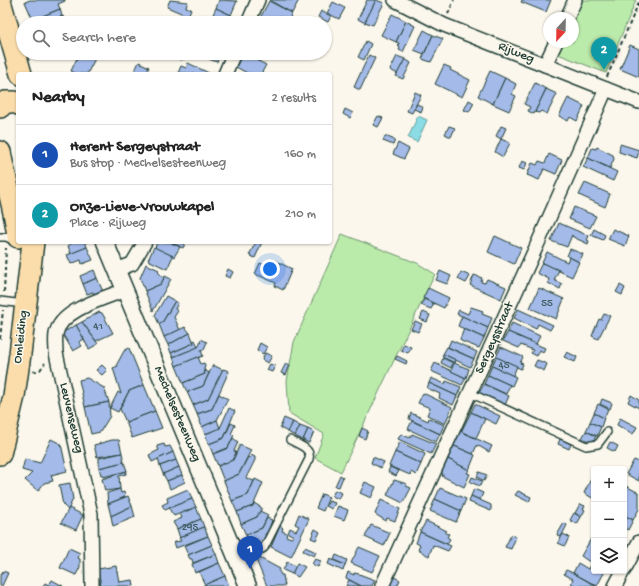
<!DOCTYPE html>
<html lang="en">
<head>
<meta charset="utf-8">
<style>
  body { margin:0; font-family:"Gochi Hand",sans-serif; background:#f6f6f6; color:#222 }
  .controls { position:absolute; right:12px; bottom:12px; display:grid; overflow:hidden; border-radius:4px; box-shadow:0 1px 3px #0004 }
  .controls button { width:36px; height:36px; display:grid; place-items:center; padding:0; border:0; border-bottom:1px solid #e0e0e0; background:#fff; color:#222; font:20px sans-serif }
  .compass { position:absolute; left:543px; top:12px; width:36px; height:36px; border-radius:50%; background:#fff; box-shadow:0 1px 3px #0004; rotate:202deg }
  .you { position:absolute; left:270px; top:269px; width:14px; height:14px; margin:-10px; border:3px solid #fff; border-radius:50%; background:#1a73e8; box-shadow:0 0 0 6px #1a73e833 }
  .badge { display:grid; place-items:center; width:26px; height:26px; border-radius:50%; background:#1f6fb2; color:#fff; font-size:13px; font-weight:700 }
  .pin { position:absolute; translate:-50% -33px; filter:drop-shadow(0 1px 2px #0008) }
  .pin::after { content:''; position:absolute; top:21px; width:14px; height:12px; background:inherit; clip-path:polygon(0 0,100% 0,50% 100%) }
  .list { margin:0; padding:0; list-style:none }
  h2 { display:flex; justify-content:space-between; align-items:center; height:52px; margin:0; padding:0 16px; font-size:17px }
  h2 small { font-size:13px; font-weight:400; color:#767676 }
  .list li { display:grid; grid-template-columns:26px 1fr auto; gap:12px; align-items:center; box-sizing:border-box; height:60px; padding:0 16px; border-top:1px solid #e0e0e0 }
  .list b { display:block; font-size:15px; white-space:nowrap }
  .list p { margin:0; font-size:13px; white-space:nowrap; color:#767676 }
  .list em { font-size:13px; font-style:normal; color:#767676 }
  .icon { flex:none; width:22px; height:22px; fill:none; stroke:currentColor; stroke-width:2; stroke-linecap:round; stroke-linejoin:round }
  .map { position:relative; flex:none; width:639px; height:586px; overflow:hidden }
  .search { position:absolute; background:#fff; box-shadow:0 1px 3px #0004; left:16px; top:16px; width:316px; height:44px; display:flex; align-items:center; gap:10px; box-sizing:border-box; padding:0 14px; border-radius:22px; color:#767676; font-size:15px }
  .panel { position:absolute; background:#fff; box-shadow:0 1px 3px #0004; left:16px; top:72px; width:316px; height:172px; border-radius:4px }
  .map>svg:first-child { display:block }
</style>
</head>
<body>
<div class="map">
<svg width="639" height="586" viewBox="0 0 639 586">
  <rect width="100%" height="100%" fill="#fbf7ec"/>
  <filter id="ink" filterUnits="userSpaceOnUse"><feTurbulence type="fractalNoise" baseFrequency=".025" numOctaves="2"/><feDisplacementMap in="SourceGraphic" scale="8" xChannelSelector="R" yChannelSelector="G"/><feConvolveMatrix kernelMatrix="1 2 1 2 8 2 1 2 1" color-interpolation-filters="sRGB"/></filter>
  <g filter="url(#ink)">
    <g fill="#bbebaa" stroke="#6d946f">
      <polygon points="582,0 636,0 606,73 558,54 563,42 573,42 573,20"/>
      <polygon points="342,234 417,263 435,274 341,472 315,458 324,434 289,413 287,381 294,342"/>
    </g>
    <polygon fill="#8bdce5" stroke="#609c9e" points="418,116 427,120 417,142 408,138"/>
    <g fill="#a4bae8" stroke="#1f3d34">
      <polygon points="30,0 65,0 65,1 58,4 60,9 33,20 25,2"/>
      <polygon points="170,0 188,2 186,7 191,9 188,16 167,7"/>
      <polygon points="219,0 237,1 231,15 216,8"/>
      <polygon points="269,0 299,0 292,13"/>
      <polygon points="367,0 376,0 365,23 358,19"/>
      <polygon points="376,0 384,3 373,25 365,22"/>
      <polygon points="522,0 551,0 546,12 521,2"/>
      <polygon points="269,1 292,13 289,20 279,16 276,23 265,23 259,20"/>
      <polygon points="333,2 345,8 339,19 327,13"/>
      <polygon points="216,8 231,15 228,23 214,23 210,21"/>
      <polygon points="60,9 62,16 46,23 34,23 33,20"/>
      <polygon points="321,11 331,16 328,22 318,17"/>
      <polygon points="392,14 406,21 396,42 381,35"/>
      <polygon points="63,16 65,19 60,21 61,23 46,23"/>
      <polygon points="406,21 415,26 403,52 399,50 400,48 398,46 399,43 396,42"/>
      <polygon points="424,30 433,35 424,54 414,50"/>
      <polygon points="433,35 443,39 431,62 422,59"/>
      <polygon points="366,41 371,44 364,60 358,57"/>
      <polygon points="630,45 639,49 639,77 620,69"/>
      <polygon points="70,53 93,53 97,55 87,74 77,74 71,71 77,58"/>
      <polygon points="169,53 181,53 184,55 182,60 168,54"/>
      <polygon points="192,53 221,53 217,62"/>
      <polygon points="243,53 266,65 261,74 249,74 236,67"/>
      <polygon points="245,53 263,53 259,61"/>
      <polygon points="369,55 375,58 360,90 354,87"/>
      <polygon points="397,56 405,59 398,74 390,70"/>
      <polygon points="405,59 411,63 403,79 396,76"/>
      <polygon points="139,62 149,67 146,74 134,72"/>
      <polygon points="188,63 211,74 178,73 181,66 186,68"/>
      <polygon points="444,65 451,68 450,70 470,80 462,97 435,84"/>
      <polygon points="490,71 505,78 493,104 478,96"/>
      <polygon points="505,78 516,84 512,94 516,96 509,111 493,104"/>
      <polygon points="535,83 546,89 534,114 528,111 530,107 524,104"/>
      <polygon points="546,89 557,94 547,114 541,111 539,113 535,112"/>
      <polygon points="415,92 421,95 412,113 407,111"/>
      <polygon points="568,98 584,106 577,121 570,117 568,121 559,116"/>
      <polygon points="469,100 474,103 469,112 464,110"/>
      <polygon points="417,104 423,107 421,112 414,109"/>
      <polygon points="345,109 353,113 350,118 343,114"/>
      <polygon points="378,116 383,118 378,127 373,125"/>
      <polygon points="449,126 455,128 451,137 445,134"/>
      <polygon points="501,126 506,128 501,139 496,136"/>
      <polygon points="385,136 395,140 393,145 383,141"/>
      <polygon points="501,139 510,143 503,157 495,152"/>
      <polygon points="398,143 409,149 404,159 393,154"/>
      <polygon points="620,144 639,150 637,158 619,152"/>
      <polygon points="597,147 613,155 614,159 610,168 588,158 592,148 596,149"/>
      <polygon points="549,154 562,160 556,174 544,169 539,180 527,175 532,163 537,165 539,161 545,163"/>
      <polygon points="588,158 617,172 613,181 583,167"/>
      <polygon points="522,161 527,163 524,170 519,168"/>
      <polygon points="585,183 610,194 605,207 579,195"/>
      <polygon points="574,207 596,216 590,228 569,219"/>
      <polygon points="559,223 589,236 587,240 589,241 588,244 573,237 572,235 567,247 551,241"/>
      <polygon points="594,229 605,235 603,240 591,235"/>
      <polygon points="613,229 629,236 625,246 608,239"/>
      <polygon points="495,236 521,248 514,264 488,252"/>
      <polygon points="73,242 85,242 87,247 71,254 68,246"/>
      <polygon points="157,242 170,242 180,247 174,257 155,248"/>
      <polygon points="170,242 180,242 185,244 183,248"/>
      <polygon points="256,242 262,242 255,258 249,255"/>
      <polygon points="87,247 93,260 82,264 81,260 71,264 67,255"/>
      <polygon points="154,247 173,256 167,269 148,260"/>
      <polygon points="570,249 583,254 579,262 567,256"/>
      <polygon points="547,252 567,262 569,257 579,262 572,277 542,263"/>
      <polygon points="272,259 292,269 283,290 275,286 276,283 255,274 260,263 267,266"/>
      <polygon points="542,263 559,270 554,280 562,284 560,289 548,283 549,279 537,273"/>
      <polygon points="146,264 159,270 158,272 164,278 161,284 145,291 140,278"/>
      <polygon points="228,269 233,272 230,278 225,276"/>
      <polygon points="94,270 97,278 83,284 80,276"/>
      <polygon points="440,271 451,276 447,284 436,280"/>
      <polygon points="461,272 470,276 466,283 458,279"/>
      <polygon points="474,275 482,278 481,282 485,283 487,279 506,287 501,299 470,285"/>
      <polygon points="165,276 171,279 153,311 145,291 161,284"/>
      <polygon points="97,278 104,294 95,297 93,292 87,294 83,284"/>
      <polygon points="620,285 625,288 622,295 616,292"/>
      <polygon points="428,288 449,298 444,308 423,298"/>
      <polygon points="539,288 564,299 556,319 530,308"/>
      <polygon points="166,296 175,301 162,323 159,324 155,315"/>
      <polygon points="424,299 434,304 431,309 421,305"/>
      <polygon points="175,301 178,303 175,309 178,311 174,317 180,330 164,337 159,324 162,323"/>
      <polygon points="471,307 483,311 482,314 492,318 488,328 457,314 459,310 468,314"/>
      <polygon points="518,309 553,325 550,330 538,324 536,329 514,318"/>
      <polygon points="99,312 102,313 113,333 96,341 82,322"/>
      <polygon points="423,312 430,315 427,322 420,319"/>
      <polygon points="604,314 610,316 598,339 592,336 599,319 601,320"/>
      <polygon points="462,316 488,328 484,338 458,326"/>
      <polygon points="415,321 422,324 418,332 411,329"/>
      <polygon points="82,322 98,344 89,349 76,325"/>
      <polygon points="512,323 540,336 536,344 508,332"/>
      <polygon points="76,325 84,339 79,342 82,346 73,351 62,333"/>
      <polygon points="185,327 190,333 168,345 164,337"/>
      <polygon points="464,329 484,338 479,348 461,341 460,339"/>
      <polygon points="508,332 545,348 543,352 540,350 537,356 531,353 533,350 521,345 519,348 503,341"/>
      <polygon points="190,333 194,343 171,353 168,345"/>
      <polygon points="201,339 207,342 204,349 201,350 203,356 176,366 173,357 199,346"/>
      <polygon points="195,340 198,347 173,357 171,353 194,343 193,341"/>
      <polygon points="451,340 477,352 474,359 448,347"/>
      <polygon points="260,343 267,347 263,354 257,350"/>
      <polygon points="404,344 411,347 408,353 401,350"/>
      <polygon points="447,347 474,359 470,367 443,354"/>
      <polygon points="501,347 523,357 520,363 523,364 521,369 496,357"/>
      <polygon points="129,348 144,385 129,391 118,412 110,408 118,392 121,394 113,368 118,366 117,364 124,351"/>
      <polygon points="567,352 577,357 575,362 564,357"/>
      <polygon points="265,353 272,356 268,363 262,360"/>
      <polygon points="443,354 456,360 455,363 442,357"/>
      <polygon points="397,356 407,361 406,364 395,359"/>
      <polygon points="198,357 201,364 204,363 205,365 204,370 205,374 183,383 176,366"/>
      <polygon points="496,357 517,366 513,376 492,366"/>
      <polygon points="443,358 453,363 451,368 441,363"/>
      <polygon points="537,360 547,364 544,371 534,366"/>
      <polygon points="286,363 290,365 286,375 281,373"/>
      <polygon points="435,363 466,378 462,385 431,371"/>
      <polygon points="454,363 469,369 466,378 451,371"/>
      <polygon points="270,364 275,366 272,372 267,370"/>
      <polygon points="102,365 107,370 102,375 96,370"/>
      <polygon points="213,365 223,370 208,399 193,405 187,392 203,386"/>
      <polygon points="492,366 516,377 512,386 488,375"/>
      <polygon points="223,369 229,371 212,409 197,414 193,405 208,399"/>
      <polygon points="204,370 209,373 203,386 187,392 183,383 205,374"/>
      <polygon points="488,375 510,385 506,394 484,384"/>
      <polygon points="87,378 104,388 109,402 85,407 79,380"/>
      <polygon points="431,378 445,384 446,381 461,387 457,396 429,383"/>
      <polygon points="429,383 457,396 453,405 439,398 440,394 427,388"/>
      <polygon points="484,384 509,396 505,405 479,393"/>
      <polygon points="144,385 155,411 126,422 120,409 129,391"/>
      <polygon points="423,393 452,407 445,424 427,415 430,408 418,403"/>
      <polygon points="219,394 228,399 217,420 202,427 197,414 212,409"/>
      <polygon points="631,395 639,400 639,408 628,402"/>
      <polygon points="602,399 612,403 610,409 600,404"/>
      <polygon points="109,402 110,416 100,432 91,434 85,407"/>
      <polygon points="475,404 500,416 496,424 471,412"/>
      <polygon points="598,404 608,409 604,418 594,413"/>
      <polygon points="229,408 235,411 224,438 209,444 205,434 220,428"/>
      <polygon points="155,411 162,428 132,438 126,422"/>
      <polygon points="471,412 485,419 476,438 461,432"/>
      <polygon points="411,413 428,421 429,418 444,425 440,434 409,419"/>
      <polygon points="594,413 604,418 601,427 590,422"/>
      <polygon points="284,418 293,422 288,432 280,428"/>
      <polygon points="620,418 637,427 633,434 617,425"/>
      <polygon points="217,420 220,428 205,434 202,427"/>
      <polygon points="412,421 440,434 436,442 408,429"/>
      <polygon points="293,422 300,426 295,436 288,432"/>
      <polygon points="590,422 601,427 597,436 586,431"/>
      <polygon points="231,423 235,425 231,434 234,435 228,448 213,454 209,444 224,438"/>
      <polygon points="300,426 308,429 303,440 295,436"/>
      <polygon points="362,428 368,431 365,439 359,436"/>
      <polygon points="308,429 314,432 309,443 303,440"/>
      <polygon points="458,430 492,446 489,452 477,445 473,454 452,445"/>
      <polygon points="586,431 596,436 592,443 582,438"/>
      <polygon points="401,434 410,438 412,434 436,444 431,454 398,439"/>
      <polygon points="233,438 238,442 234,451 236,452 233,460 218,466 213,454 228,448"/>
      <polygon points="51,439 61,444 67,471 51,475 53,481 44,483 38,491 25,480 32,473 22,470 25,459 40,463"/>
      <polygon points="560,439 571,444 569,449 558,444"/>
      <polygon points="112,440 119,440 122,453 97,457 94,445"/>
      <polygon points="400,442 425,454 421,464 395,452"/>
      <polygon points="610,442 618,446 615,452 607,448"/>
      <polygon points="164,444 165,447 170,446 173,452 152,462 149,455 159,450 157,446"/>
      <polygon points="240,445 251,450 239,474 224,481 218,466 233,460"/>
      <polygon points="452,445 475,455 469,470 446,458"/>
      <polygon points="173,452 176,460 160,466 158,459"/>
      <polygon points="395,452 421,464 416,475 411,472 410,475 389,466"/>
      <polygon points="122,453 124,462 99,468 99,458"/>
      <polygon points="251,455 255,457 255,460 246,478 254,481 248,495 232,501 224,481 239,474 248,457 250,458"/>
      <polygon points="373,457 384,462 381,468 371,463"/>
      <polygon points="446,458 469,470 467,473 470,474 464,487 442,476 443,474 439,472"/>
      <polygon points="176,460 179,467 163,474 160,466"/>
      <polygon points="634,460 639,462 639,481 626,474"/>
      <polygon points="124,462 127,471 103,477 103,475 101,475 99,468"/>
      <polygon points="179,467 182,475 167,481 163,474"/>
      <polygon points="390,467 399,471 396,476 388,472"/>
      <polygon points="127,471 126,474 119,476 120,489 105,491 102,479"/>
      <polygon points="479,472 487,475 484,481 477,477"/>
      <polygon points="594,473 594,499 584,493"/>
      <polygon points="182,475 185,482 170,489 167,481"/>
      <polygon points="340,475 343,477 339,487 335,486"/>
      <polygon points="472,477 482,481 480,486 470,482"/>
      <polygon points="255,479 263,483 253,506 237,512 232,501 248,495"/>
      <polygon points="394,480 407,484 406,486 411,488 403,503 387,495"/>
      <polygon points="365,482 376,487 371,498 360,493"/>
      <polygon points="70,483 73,499 68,510 63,505 59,485"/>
      <polygon points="624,485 639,493 639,509 633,520 624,515"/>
      <polygon points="440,488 466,499 461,511 435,499"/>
      <polygon points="120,489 121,493 124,492 125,497 108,504 107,493"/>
      <polygon points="188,489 192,499 165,510 162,505 168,502 167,498"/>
      <polygon points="474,489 483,493 480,500 471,496"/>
      <polygon points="335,490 342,493 339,499 332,496"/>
      <polygon points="518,491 531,497 529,502 515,495"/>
      <polygon points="322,494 329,497 323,511 316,508"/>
      <polygon points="128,496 132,506 111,516 108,504"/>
      <polygon points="471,496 491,505 491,511 469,502"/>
      <polygon points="192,499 196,507 174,516 173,514 172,514 169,508"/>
      <polygon points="435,499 461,511 456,522 430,511"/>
      <polygon points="381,500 400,509 395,521 387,518 386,521 375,514"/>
      <polygon points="329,501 335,503 332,509 326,506"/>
      <polygon points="254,503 262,508 257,517 241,524 237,512 253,506"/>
      <polygon points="580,504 585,506 583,509 585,510 581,517 575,513"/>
      <polygon points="132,506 135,517 113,526 111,516"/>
      <polygon points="338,506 348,510 344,520 334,516"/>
      <polygon points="196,507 201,519 177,529 173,522 182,518 180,514"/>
      <polygon points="69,508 83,515 76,530 61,523"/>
      <polygon points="260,511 268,515 262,528 246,535 241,524 257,517"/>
      <polygon points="574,513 581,517 577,524 570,520"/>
      <polygon points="299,514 309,519 291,557 271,547 280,526 283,528 282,531 287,533 286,536 291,538 294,536 288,533 290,528 296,531 299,526 295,524"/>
      <polygon points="624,515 633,520 628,530 624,528"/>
      <polygon points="267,518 272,520 268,533 265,534 267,539 250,546 246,535 262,528"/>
      <polygon points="201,519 204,527 180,538 177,529"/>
      <polygon points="426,521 447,531 445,533 449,534 447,537 450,539 447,544 420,532"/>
      <polygon points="564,523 567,525 561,537 557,535"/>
      <polygon points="371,525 390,533 384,546 365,537"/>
      <polygon points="204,527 208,536 176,548 174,542 181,541 179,538"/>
      <polygon points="315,529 320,532 316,540 311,538"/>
      <polygon points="420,532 451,546 448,551 433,545 429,556 418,550 420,545 416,543"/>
      <polygon points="563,534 569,537 565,546 558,543"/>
      <polygon points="511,535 516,537 511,549 505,547"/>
      <polygon points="208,536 212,545 188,555 184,546"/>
      <polygon points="592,537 594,538 594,565 581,556"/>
      <polygon points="212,545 216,554 193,563 192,559 190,559 188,555"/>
      <polygon points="305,547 316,552 314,556 303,551"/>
      <polygon points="359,547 380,556 372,572 351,563"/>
      <polygon points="69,548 80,553 78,558 80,559 80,567 76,575 60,568"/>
      <polygon points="216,554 219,563 195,573 192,564"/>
      <polygon points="254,555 280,569 279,571 281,575 283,575 285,586 267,586"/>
      <polygon points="336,555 347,560 345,565 334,560"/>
      <polygon points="315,559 321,561 318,567 312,564"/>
      <polygon points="330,559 345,565 343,571 328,564"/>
      <polygon points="287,562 296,566 292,574 283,570"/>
      <polygon points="219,563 225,576 205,585 199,572"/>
      <polygon points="297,563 305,567 298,577 292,574"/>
      <polygon points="578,563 588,569 591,563 594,565 594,571 605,571 597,586 573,573"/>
      <polygon points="116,566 119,582 133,580 134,586 101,586 98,569"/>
      <polygon points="566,570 573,573 596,586 576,586 571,583 573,579 564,574"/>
      <polygon points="3,571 8,573 2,586 0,586 0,576"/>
      <polygon points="348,572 354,575 354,573 359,574 375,580 372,586 361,586 346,578"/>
      <polygon points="225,576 229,586 204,586 204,585"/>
      <polygon points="392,576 400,580 397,586 388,586"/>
      <polygon points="52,580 63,586 43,586 45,583 49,585"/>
      <polygon points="349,580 361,586 346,586"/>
    </g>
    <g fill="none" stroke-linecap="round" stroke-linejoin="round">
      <g stroke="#1f3d34" stroke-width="10">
        <g id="service">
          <polyline points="0,237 6,237 16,241"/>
          <polyline points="0,301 24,304"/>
          <polyline points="470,393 586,446 598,444 607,432"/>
          <path d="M238,562L264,548L309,459C312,448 297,444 290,440"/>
        </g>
      </g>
      <g stroke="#1f3d34" stroke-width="16">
        <g id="minor">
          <polyline points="395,0 444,25 639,102"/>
          <polyline points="567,18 575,0"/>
          <polyline points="248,23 258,0"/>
          <polyline points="545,65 556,42"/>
          <polyline points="225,74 234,53"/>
          <polyline points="116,270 132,264 145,242"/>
          <polyline points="624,570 639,542"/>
          <path d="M92,586L91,514L56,353C56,347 55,340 56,334C60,310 105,298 125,290"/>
          <polyline points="382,586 538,243 606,89"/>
          <polyline points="615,586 623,571"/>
        </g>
      </g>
      <g stroke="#1f3d34" stroke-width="19">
        <polyline id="tertiary" points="105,242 248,586"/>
      </g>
      <g stroke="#1f3d34" stroke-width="24">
        <g id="primary">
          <polyline points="0,1 21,74"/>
          <polyline points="0,107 5,102 15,102 18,104"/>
          <path d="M0,152C5,181 15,208 18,237"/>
          <polyline points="0,454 14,396 20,354 33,242"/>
        </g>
      </g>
      <g stroke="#1f3d34" stroke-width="2" stroke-dasharray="4 3" stroke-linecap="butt">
        <polyline points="448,14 454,0"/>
        <polyline points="607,77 639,2"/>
        <polyline points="4,292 6,248"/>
        <polyline points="0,339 3,310"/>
        <polyline points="33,372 40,370 45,363"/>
      </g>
      <use href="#service" stroke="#fbf7ec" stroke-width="7"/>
      <use href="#minor" stroke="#fbf7ec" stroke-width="13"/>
      <use href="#tertiary" stroke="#fbf7ec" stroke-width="16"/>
      <use href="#primary" stroke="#faddab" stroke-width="21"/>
    </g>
  </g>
  <g text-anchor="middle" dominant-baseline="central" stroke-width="3" stroke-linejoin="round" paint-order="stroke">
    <g font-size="11" fill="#405c61">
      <text x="547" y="304">55</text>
      <text x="98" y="327">41</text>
      <text x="504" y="366">45</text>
      <text x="190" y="528">295</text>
    </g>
    <g font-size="13" fill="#1f3d34" stroke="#fbf7ec">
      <text transform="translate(516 53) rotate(22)">Rijweg</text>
      <text transform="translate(21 337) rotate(-83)">Omleiding</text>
      <text transform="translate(495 338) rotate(-66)">Sergeysstraat</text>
      <text transform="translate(177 414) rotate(67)">Mechelsesteenweg</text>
      <text transform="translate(71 418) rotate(77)">Leuvenseweg</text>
    </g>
  </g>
</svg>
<div class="controls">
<button>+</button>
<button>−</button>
<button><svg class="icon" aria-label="layers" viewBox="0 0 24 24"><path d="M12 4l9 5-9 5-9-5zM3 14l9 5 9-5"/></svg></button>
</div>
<svg class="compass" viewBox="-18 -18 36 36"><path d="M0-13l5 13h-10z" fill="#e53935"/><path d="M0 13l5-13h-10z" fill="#767676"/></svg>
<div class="you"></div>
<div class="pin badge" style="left:250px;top:569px;background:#1a4fb4">1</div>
<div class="pin badge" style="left:604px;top:70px;background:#0f9aa8">2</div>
<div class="search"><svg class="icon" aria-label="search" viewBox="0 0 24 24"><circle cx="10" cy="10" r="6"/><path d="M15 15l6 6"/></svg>Search here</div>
<section class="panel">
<h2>Nearby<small>2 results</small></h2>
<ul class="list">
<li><span class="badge" style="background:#1a4fb4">1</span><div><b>Herent Sergeystraat</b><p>Bus stop · Mechelsesteenweg</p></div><em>160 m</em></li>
<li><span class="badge" style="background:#0f9aa8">2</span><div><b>Onze-Lieve-Vrouwkapel</b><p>Place · Rijweg</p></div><em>210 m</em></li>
</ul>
</section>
</div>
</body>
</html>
